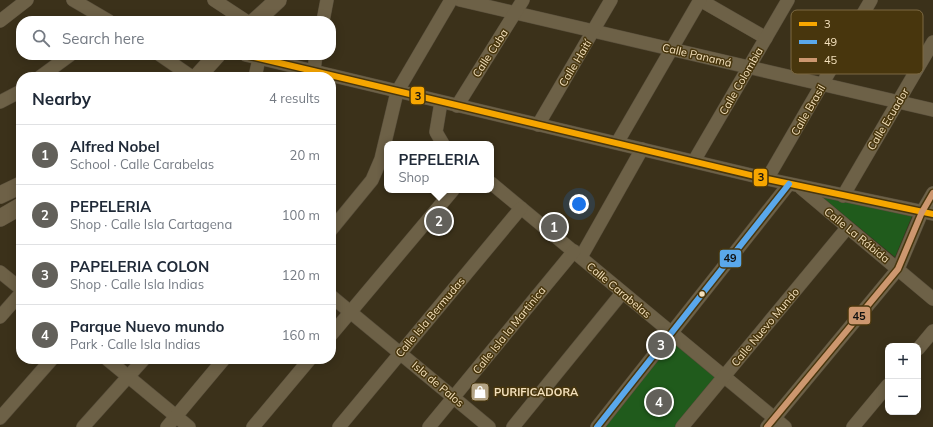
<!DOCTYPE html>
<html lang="en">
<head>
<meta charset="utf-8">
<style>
  body { margin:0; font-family:Mulish,sans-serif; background:#f6f6f7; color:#1f2937 }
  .controls { position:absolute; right:12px; bottom:12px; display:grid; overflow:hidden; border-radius:8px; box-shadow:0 2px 10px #0003 }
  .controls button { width:36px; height:36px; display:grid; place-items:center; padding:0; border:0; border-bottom:1px solid #e0e1e3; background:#fff; color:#1f2937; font:20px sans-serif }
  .you { position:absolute; left:579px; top:204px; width:14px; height:14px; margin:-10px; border:3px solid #fff; border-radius:50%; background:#1a73e8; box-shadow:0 0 0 6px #1a73e833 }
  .badge { display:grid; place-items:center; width:26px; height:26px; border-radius:50%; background:#62605a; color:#fff; font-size:13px; font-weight:700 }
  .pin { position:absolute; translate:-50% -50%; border:2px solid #fff; box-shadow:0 1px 4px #0006 }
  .popup { position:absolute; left:384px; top:141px; width:110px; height:52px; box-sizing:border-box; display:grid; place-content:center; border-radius:8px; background:#fff; filter:drop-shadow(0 1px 3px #0005); font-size:13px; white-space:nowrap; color:#747a83 }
  .popup b { font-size:15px; color:#1f2937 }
  .popup::after { content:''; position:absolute; left:50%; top:100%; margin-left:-8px; border:8px solid transparent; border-top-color:#fff }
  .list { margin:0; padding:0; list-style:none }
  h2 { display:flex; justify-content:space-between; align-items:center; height:52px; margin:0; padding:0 16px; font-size:17px }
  h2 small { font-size:13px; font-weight:400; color:#747a83 }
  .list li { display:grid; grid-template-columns:26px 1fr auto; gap:12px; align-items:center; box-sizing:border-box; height:60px; padding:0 16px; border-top:1px solid #e0e1e3 }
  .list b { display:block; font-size:15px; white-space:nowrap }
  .list p { margin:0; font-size:13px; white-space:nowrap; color:#747a83 }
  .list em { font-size:13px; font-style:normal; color:#747a83 }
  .icon { flex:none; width:22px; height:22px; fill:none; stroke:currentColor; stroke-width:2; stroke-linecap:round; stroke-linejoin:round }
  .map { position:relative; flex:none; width:933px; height:427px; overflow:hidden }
  .search { position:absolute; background:#fff; box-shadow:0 2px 10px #0003; left:16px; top:16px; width:320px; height:44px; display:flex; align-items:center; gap:10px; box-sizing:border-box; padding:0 14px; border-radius:16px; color:#747a83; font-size:15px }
  .panel { position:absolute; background:#fff; box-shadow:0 2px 10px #0003; left:16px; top:72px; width:320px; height:292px; border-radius:16px }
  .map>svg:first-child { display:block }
</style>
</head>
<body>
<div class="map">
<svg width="933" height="427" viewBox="0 0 933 427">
  <rect width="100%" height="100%" fill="#3b311a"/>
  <g fill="#205b1c">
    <polygon points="821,196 912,216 895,257"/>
    <polygon points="672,340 717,376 675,427 602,427"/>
  </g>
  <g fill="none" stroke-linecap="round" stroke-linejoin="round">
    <g stroke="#584e3b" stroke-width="14">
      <g id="minor">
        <polyline points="73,0 109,21"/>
        <polyline points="214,0 246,21"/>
        <polyline points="460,0 933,110"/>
        <polyline points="700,0 766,38"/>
        <polyline points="0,21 27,0"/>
        <polyline points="323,21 327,0"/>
        <polyline points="160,55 192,77"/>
        <polyline points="246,55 767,179 933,214"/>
        <polyline points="40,77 70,55"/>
        <polyline points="255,77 259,59"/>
        <polyline points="313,77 316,55"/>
        <polyline points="0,102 21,91"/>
        <polyline points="441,102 436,132 443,144"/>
        <polyline points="457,106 523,0"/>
        <polyline points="538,125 611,0"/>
        <polyline points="617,143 700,0"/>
        <polyline points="694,161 788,0"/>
        <polyline points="767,179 871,0"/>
        <polyline points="491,183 785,427"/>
        <polyline points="801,188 933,299"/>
        <polyline points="843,196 933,42"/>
        <polyline points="331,230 372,180 381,159 397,92 451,0"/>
        <polyline points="581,257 642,149"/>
        <polyline points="0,272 21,289"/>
        <polyline points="331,296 489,427"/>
        <polyline points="0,317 21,293"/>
        <polyline points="331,335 453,190"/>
        <polyline points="918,349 933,331"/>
        <polyline points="107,359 189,427"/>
        <polyline points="0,418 52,359"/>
        <polyline points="83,427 144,359"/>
        <polyline points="167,427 224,359"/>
        <polyline points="253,427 310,359"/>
        <polyline points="339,427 521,208"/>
        <polyline points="429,427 574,251"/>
        <polyline points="513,427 622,293"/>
        <polyline points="597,427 789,184"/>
        <polyline points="682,427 847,228"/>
        <polyline points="767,427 898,269 922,212 933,193"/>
        <polyline points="853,427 888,385"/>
      </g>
    </g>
    <g stroke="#584e3b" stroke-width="18">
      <g id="major">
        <polyline points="255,21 278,0"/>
        <polyline points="197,77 217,55"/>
        <polyline points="0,195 21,185"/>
        <polyline points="0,218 21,206"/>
      </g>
    </g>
    <use href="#minor" stroke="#6d6147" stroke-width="13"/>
    <use href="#major" stroke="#6e6147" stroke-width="17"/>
    <g stroke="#48360d" stroke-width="9">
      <polyline id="bus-1" points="246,55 767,179 933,214"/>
    </g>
    <g stroke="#48360d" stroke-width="9">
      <polyline id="bus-2" points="597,427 789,184"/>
    </g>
    <g stroke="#48360d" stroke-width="9">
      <polyline id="bus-3" points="767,427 898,269 922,212 933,193"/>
    </g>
    <use href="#bus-1" stroke="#f7a600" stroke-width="6"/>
    <use href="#bus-2" stroke="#5aa8eb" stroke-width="6"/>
    <use href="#bus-3" stroke="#cd976f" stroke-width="6"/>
  </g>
  <defs>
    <g id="shop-square" transform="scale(1)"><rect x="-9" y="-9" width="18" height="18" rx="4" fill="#b3a384" stroke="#48360d"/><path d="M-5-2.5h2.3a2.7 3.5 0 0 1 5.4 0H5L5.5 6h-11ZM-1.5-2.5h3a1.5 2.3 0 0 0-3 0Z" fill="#fff"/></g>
  </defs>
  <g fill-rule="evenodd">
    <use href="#shop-square" x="480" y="392"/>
  </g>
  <circle fill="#f4e1bd" stroke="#48360d" stroke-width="1.5" cx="702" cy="294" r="3.5"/>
  <g text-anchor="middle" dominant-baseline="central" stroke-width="3" stroke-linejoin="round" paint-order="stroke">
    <g font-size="11" fill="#f4e1bd" stroke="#48360d">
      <text transform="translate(490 53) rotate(-57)">Calle Cuba</text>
      <text transform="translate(697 55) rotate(13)">Calle Panamá</text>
      <text transform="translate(575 63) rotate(-59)">Calle Haití</text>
      <text transform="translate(741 81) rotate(-60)">Calle Colombia</text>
      <text transform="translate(808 110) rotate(-60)">Calle Brasil</text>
      <text transform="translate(888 119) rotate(-59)">Calle Ecuador</text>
      <text transform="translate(857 235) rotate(39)">Calle La Rábida</text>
      <text transform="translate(619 290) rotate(40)">Calle Carabelas</text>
      <text transform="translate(430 317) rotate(-50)">Calle Isla Bermudas</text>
      <text transform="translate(765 327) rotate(-50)">Calle Nuevo Mundo</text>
      <text transform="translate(509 330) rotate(-51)">Calle Isla la Martinica</text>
      <text transform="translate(438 384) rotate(40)">Isla de Palos</text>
    </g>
    <g font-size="11" font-weight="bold" fill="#f4e1bd" stroke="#48360d" text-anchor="start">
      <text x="494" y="392">PURIFICADORA</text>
    </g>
  </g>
  <rect x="791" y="10" width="132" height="64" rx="6" fill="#48360d" stroke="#7c6942" stroke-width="1"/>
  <rect x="799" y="22" width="18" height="4" fill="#f7a600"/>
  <rect x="799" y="40" width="18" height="4" fill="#5aa8eb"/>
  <rect x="799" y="58" width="18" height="4" fill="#cd976f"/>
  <g font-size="11" fill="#f4e1bd">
    <text x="824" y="28">3</text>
    <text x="824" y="46">49</text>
    <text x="824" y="64">45</text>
  </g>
  <g stroke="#48360d" stroke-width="1.5">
    <rect x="410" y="86" width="15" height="19" rx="4" fill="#f7a600"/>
    <rect x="753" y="168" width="15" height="19" rx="4" fill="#f7a600"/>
    <rect x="719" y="249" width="23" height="19" rx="4" fill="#5aa8eb"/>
    <rect x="848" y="306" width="23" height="19" rx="4" fill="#cd976f"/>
  </g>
  <g font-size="11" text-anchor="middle" font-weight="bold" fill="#111">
    <text x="418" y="100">3</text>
    <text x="761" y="181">3</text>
    <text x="730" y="262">49</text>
    <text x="859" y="320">45</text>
  </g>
</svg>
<div class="controls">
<button>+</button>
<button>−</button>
</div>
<div class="you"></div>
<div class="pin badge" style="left:554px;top:227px">1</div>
<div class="pin badge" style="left:439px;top:221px">2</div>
<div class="popup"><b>PEPELERIA</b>Shop</div>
<div class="pin badge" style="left:661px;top:345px">3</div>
<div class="pin badge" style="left:659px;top:402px">4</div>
<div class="search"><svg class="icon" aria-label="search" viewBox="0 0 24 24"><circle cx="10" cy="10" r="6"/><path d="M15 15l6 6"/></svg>Search here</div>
<section class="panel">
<h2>Nearby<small>4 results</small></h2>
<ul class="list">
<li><span class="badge">1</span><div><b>Alfred Nobel</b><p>School · Calle Carabelas</p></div><em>20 m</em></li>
<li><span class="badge">2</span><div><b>PEPELERIA</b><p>Shop · Calle Isla Cartagena</p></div><em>100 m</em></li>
<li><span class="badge">3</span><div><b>PAPELERIA COLON</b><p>Shop · Calle Isla Indias</p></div><em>120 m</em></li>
<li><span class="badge">4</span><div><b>Parque Nuevo mundo</b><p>Park · Calle Isla Indias</p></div><em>160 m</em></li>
</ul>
</section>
</div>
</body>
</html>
